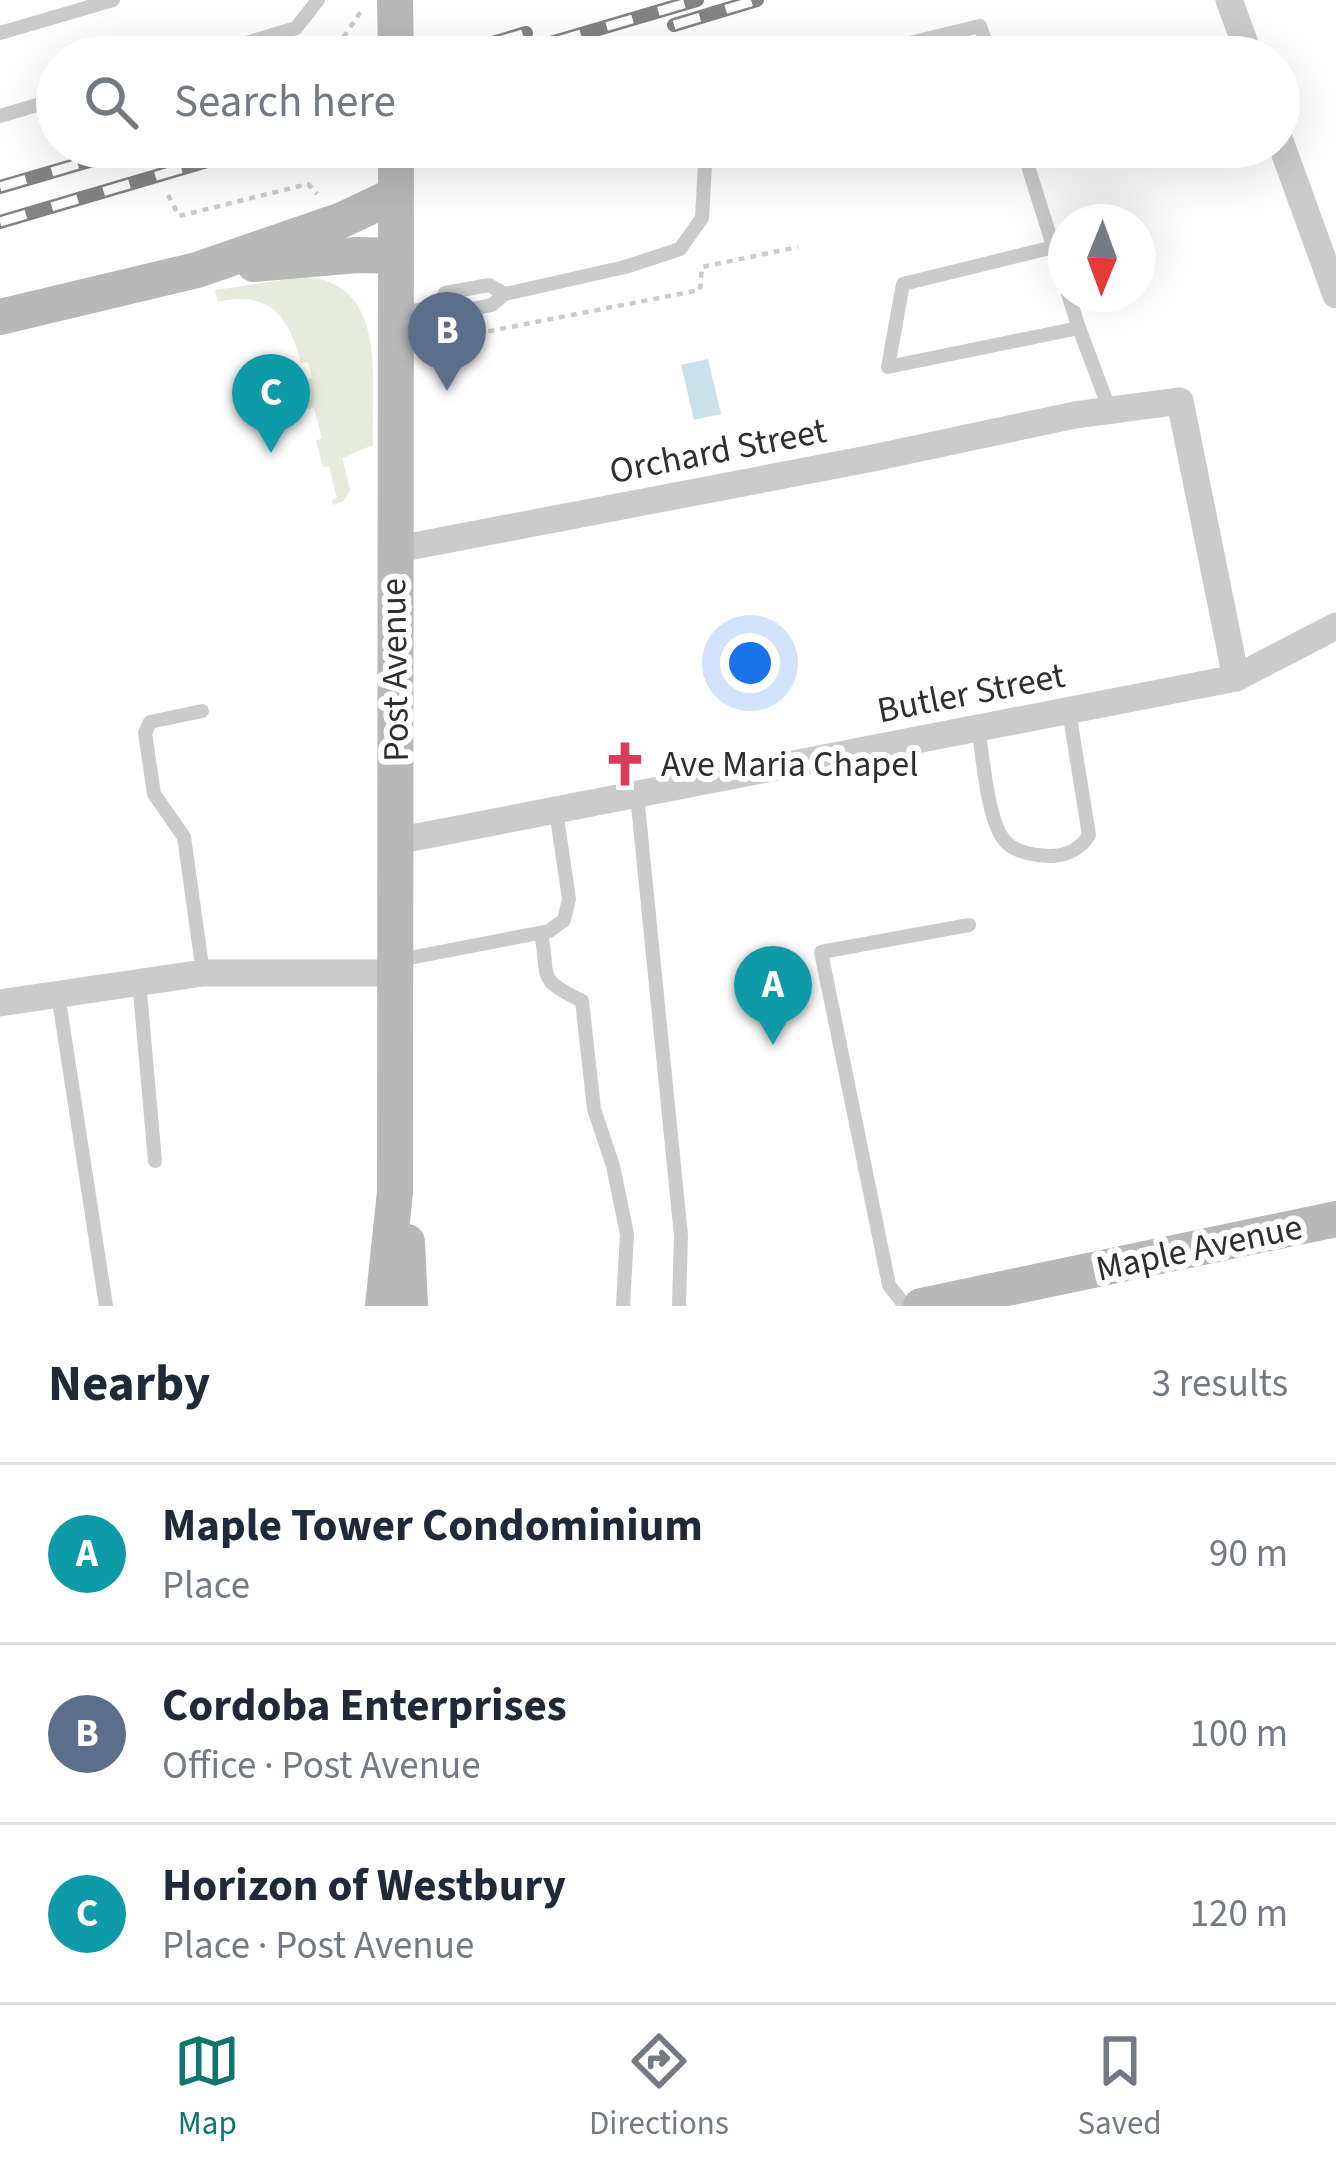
<!DOCTYPE html>
<html lang="en">
<head>
<meta charset="utf-8">
<style>
  body { margin:0; font-family:"Source Sans 3",sans-serif; background:#f6f6f7; color:#1f2937 }
  .compass { position:absolute; left:1048px; top:204px; width:108px; height:108px; border-radius:50%; background:#fff; box-shadow:0 12px 48px #0002; rotate:181deg }
  .you { position:absolute; left:750px; top:663px; width:42px; height:42px; margin:-30px; border:9px solid #fff; border-radius:50%; background:#1a73e8; box-shadow:0 0 0 18px #1a73e833 }
  .badge { display:grid; place-items:center; width:78px; height:78px; border-radius:50%; background:#0f766e; color:#fff; font-size:39px; font-weight:700 }
  .pin { position:absolute; translate:-50% -99px; filter:drop-shadow(0 3px 6px #0008) }
  .pin::after { content:''; position:absolute; top:63px; width:42px; height:36px; background:inherit; clip-path:polygon(0 0,100% 0,50% 100%) }
  .list { margin:0; padding:0; list-style:none }
  h2 { display:flex; justify-content:space-between; align-items:center; height:156px; margin:0; padding:0 48px; font-size:51px }
  h2 small { font-size:39px; font-weight:400; color:#747a83 }
  .list li { display:grid; grid-template-columns:78px 1fr auto; gap:36px; align-items:center; box-sizing:border-box; height:180px; padding:0 48px; border-top:3px solid #e0e1e3 }
  .list b { display:block; font-size:45px; white-space:nowrap }
  .list p { margin:0; font-size:39px; white-space:nowrap; color:#747a83 }
  .list em { font-size:39px; font-style:normal; color:#747a83 }
  .icon { flex:none; width:66px; height:66px; fill:none; stroke:currentColor; stroke-width:2; stroke-linecap:round; stroke-linejoin:round }
  .map { position:relative; flex:none; width:1336px; height:1306px; overflow:hidden }
  .search { position:absolute; background:#fff; box-shadow:0 12px 48px #0002; left:36px; right:36px; top:36px; height:132px; display:flex; align-items:center; gap:30px; box-sizing:border-box; padding:0 42px; border-radius:66px; color:#747a83; font-size:45px }
  .sheet { height:696px; background:#fff }
  nav { display:flex; justify-content:space-around; align-items:center; box-sizing:border-box; height:168px; border-top:3px solid #e0e1e3; background:#fff; font-size:33px; color:#747a83 }
  nav a { display:grid; justify-items:center; gap:6px }
  nav .on { color:#0f766e }
  .map>svg:first-child { display:block }
</style>
</head>
<body>
<div class="map">
<svg width="1336" height="1306" viewBox="0 0 1336 1306">
  <rect width="100%" height="100%" fill="#fff"/>
  <path fill="#e6ebdc" d="M304,277C390,282 371,383 373,445L342,458L350,490L344,501L333,505L332,500L337,498L329,466L323,467L316,441L322,438L314,408L308,409L305,397L310,395L306,380L312,378L308,362L301,363C289,316 270,290 218,302L215,290Z"/>
  <polygon fill="#cae1ea" points="708,359 721,414 694,420 681,365"/>
  <g fill="none" stroke-linecap="round" stroke-linejoin="round">
    <g stroke="#cbcbcb" stroke-width="4.5" stroke-dasharray="6 6" stroke-linecap="butt">
      <polyline points="330,57 362,10"/>
      <polyline points="168,195 179,216 308,184 317,194"/>
      <polyline points="429,339 459,337 700,290 702,267 798,247"/>
    </g>
    <g stroke="#cbcbcb" stroke-width="14">
      <polyline points="0,33 113,0"/>
      <polyline points="199,57 296,28 318,0"/>
      <polyline points="851,57 980,26 991,57"/>
      <polyline points="0,116 57,99"/>
      <polyline points="864,147 875,160 926,147"/>
      <polyline points="1022,147 1066,287"/>
      <polyline points="1054,247 903,284 888,367 1079,328 1068,294"/>
      <polyline points="439,305 446,314 492,305 505,294 625,267 680,249 702,218 706,147"/>
      <polyline points="401,314 439,305 445,293 489,285 505,294"/>
      <polyline points="1079,328 1110,411"/>
      <polyline points="202,711 150,722 145,733 154,794 184,837 203,973"/>
      <path d="M978,728C983,755 987,821 1005,841C1014,852 1036,856 1049,856C1066,856 1081,849 1089,835L1069,711"/>
      <polyline points="637,795 681,1236 679,1306"/>
      <path d="M541,933C550,979 535,978 582,1001L594,1109L613,1166L627,1234L623,1306"/>
      <polyline points="399,960 549,931 564,920 569,899 556,811"/>
      <polyline points="139,981 155,1161"/>
      <polyline points="58,994 106,1306"/>
      <polyline points="905,1306 889,1285 821,952 969,925"/>
    </g>
    <g stroke="#cbcbcb" stroke-width="27">
      <polyline points="1229,0 1250,57"/>
      <polyline points="1279,138 1336,295"/>
      <polyline points="393,550 873,458 1075,415 1180,401 1236,678"/>
      <polyline points="396,841 1236,678 1336,626"/>
      <polyline points="0,1003 203,973 395,973"/>
    </g>
    <g stroke="#b8b8b8" stroke-width="36">
      <polyline points="395,0 396,57"/>
      <polyline points="254,264 357,255 396,256"/>
      <polyline points="0,317 197,270 342,220 395,195"/>
      <polyline points="407,1242 410,1306"/>
      <polyline points="383,1306 395,1192 396,147"/>
      <polyline points="921,1306 1336,1219"/>
    </g>
    <g stroke="#838383" stroke-width="14">
      <g id="rail">
        <polyline points="674,25 757,0"/>
        <polyline points="445,57 526,33"/>
        <polyline points="503,57 697,0"/>
        <polyline points="0,187 137,147"/>
        <polyline points="0,222 255,147"/>
      </g>
    </g>
    <use href="#rail" stroke="#fff" stroke-width="9" stroke-dasharray="27" stroke-linecap="butt"/>
  </g>
  <defs>
    <g id="church-bare" transform="scale(3.6)"><path d="M-1.2-6h2.4v3.5h3.3v2.4h-3.3V6h-2.4V-.1h-3.3v-2.4h3.3Z" fill="#dc3a5b" stroke="#fff" stroke-width="2.5" paint-order="stroke"/></g>
  </defs>
  <g fill-rule="evenodd">
    <use href="#church-bare" x="625" y="764"/>
  </g>
  <g text-anchor="middle" dominant-baseline="central" stroke-width="12" stroke-linejoin="round" paint-order="stroke">
    <g font-size="36" fill="#2e2e2e" stroke="#fff">
      <text transform="translate(718 451) rotate(-11)">Orchard Street</text>
      <text transform="translate(395 670) rotate(-91)">Post Avenue</text>
      <text transform="translate(971 693) rotate(-11)">Butler Street</text>
      <text transform="translate(1199 1248) rotate(-12)">Maple Avenue</text>
    </g>
    <g font-size="36" fill="#2e2e2e" stroke="#fff" text-anchor="start">
      <text x="661" y="764">Ave Maria Chapel</text>
    </g>
  </g>
</svg>
<svg class="compass" viewBox="-18 -18 36 36"><path d="M0-13l5 13h-10z" fill="#e53935"/><path d="M0 13l5-13h-10z" fill="#747a83"/></svg>
<div class="you"></div>
<div class="pin badge" style="left:773px;top:1045px;background:#0f9aa8">A</div>
<div class="pin badge" style="left:447px;top:391px;background:#5c6f8a">B</div>
<div class="pin badge" style="left:271px;top:453px;background:#0f9aa8">C</div>
<div class="search"><svg class="icon" aria-label="search" viewBox="0 0 24 24"><circle cx="10" cy="10" r="6"/><path d="M15 15l6 6"/></svg>Search here</div>
</div>
<section class="sheet">
<h2>Nearby<small>3 results</small></h2>
<ul class="list">
<li><span class="badge" style="background:#0f9aa8">A</span><div><b>Maple Tower Condominium</b><p>Place</p></div><em>90 m</em></li>
<li><span class="badge" style="background:#5c6f8a">B</span><div><b>Cordoba Enterprises</b><p>Office · Post Avenue</p></div><em>100 m</em></li>
<li><span class="badge" style="background:#0f9aa8">C</span><div><b>Horizon of Westbury</b><p>Place · Post Avenue</p></div><em>120 m</em></li>
</ul>
</section>
<nav>
<a class="on"><svg class="icon" aria-label="map" viewBox="0 0 24 24"><path d="M3 6l6-2 6 2 6-2v14l-6 2-6-2-6 2zM9 4v14M15 6v14"/></svg>Map</a>
<a><svg class="icon" aria-label="directions" viewBox="0 0 24 24"><path d="M12 3l9 9-9 9-9-9zM9 14v-3h6M13 9l2 2-2 2"/></svg>Directions</a>
<a><svg class="icon" aria-label="saved" viewBox="0 0 24 24"><path d="M7 4h10v16l-5-4-5 4z"/></svg>Saved</a>
</nav>
</body>
</html>
